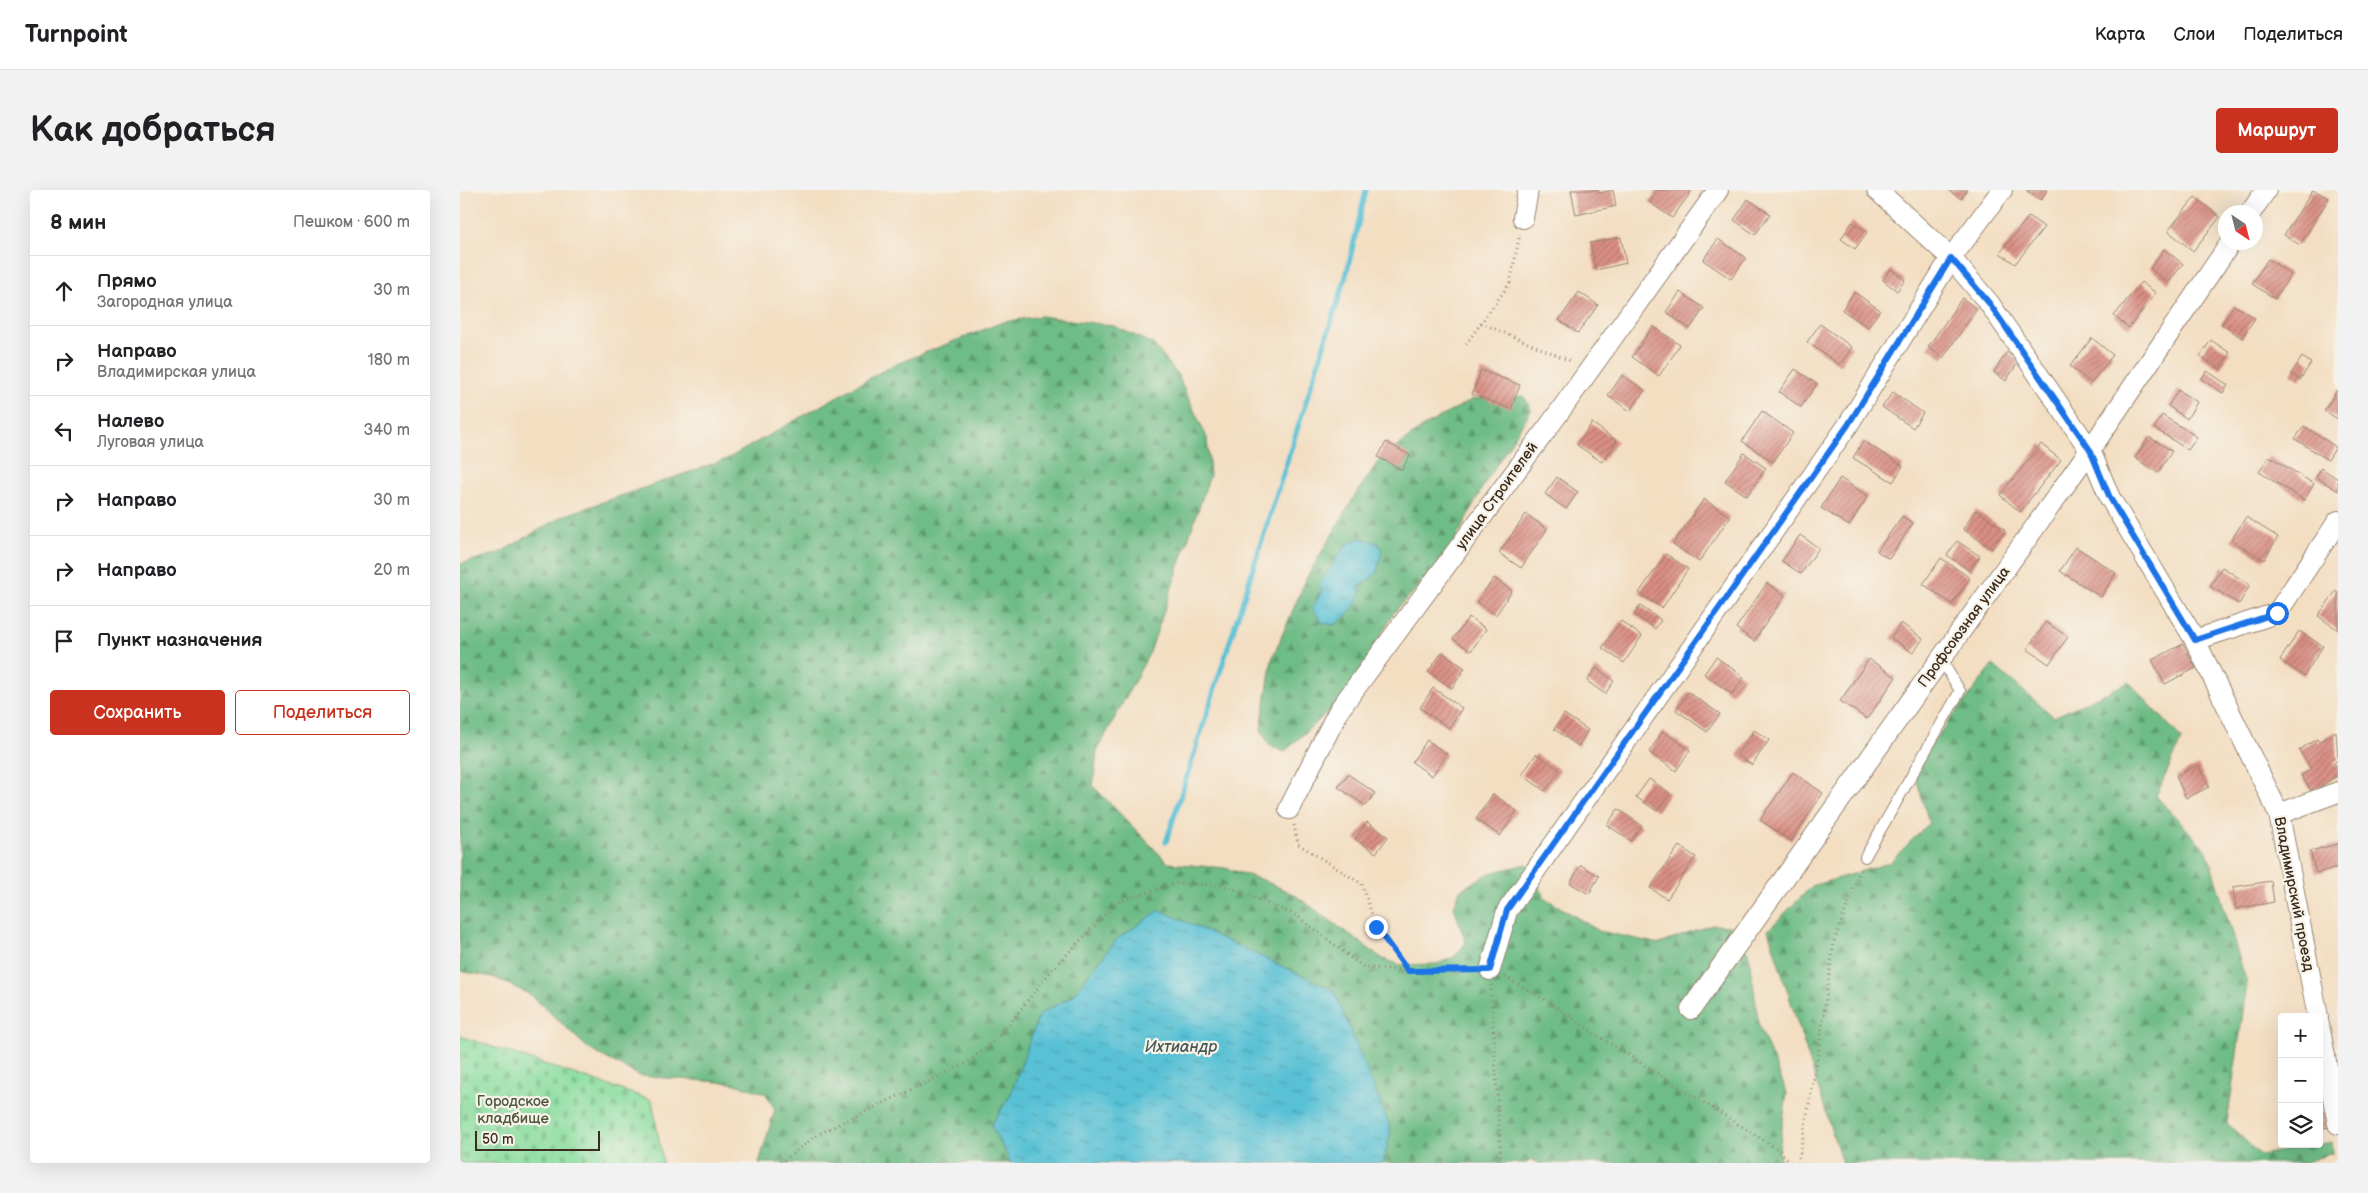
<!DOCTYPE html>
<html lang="ru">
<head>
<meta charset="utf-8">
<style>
  body { margin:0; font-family:"Balsamiq Sans",sans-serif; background:#f2f2f2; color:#202124 }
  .controls { position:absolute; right:15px; bottom:15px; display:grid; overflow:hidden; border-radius:5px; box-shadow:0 5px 20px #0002 }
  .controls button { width:45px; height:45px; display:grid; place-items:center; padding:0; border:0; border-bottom:1px solid #e0e0e0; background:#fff; color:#202124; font:25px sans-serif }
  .compass { position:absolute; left:1758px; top:15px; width:45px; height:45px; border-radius:50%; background:#fff; box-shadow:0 5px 20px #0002; rotate:145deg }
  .scale { position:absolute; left:15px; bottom:12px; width:125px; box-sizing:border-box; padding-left:5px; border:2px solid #3b2a1e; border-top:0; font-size:14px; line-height:18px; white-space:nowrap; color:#3b2a1e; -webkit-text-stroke:4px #f7f3e8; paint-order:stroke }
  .stop { position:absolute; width:15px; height:15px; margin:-11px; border:4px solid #1a73e8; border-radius:50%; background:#fff }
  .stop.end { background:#1a73e8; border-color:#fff; box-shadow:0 1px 5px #0008 }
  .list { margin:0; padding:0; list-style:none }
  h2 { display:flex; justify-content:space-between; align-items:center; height:65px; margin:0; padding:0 20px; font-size:21px }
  h2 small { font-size:16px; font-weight:400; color:#757577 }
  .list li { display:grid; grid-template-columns:32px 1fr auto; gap:15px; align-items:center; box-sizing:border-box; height:70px; padding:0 20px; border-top:1px solid #e0e0e0 }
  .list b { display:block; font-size:19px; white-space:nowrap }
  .list p { margin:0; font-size:16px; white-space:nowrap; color:#757577 }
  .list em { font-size:16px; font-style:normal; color:#757577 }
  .actions { display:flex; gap:10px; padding:15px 20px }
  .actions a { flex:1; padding:11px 0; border:1px solid #c8321e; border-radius:5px; text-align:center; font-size:18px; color:#c8321e }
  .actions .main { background:#c8321e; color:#fff }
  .icon { flex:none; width:28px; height:28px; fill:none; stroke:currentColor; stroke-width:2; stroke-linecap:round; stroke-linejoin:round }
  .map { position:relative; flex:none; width:1878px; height:973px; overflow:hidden; border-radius:5px }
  header { display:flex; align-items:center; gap:30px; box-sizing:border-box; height:70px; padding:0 25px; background:#fff; border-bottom:1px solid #e0e0e0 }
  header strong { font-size:24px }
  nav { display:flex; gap:28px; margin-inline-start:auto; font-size:18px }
  .intro { display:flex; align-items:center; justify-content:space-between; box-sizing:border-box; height:120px; padding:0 30px }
  h1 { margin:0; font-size:35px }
  .button { padding:12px 22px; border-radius:5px; background:#c8321e; color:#fff; font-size:18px; font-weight:700 }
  main { display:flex; gap:30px; padding:0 30px }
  aside { flex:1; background:#fff; border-radius:5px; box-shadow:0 5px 20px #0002 }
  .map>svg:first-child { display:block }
</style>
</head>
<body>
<header>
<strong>Turnpoint</strong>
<nav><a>Карта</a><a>Слои</a><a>Поделиться</a></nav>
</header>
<div class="intro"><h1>Как добраться</h1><a class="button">Маршрут</a></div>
<main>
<aside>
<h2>8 мин<small>Пешком · 600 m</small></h2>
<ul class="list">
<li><svg class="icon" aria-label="ahead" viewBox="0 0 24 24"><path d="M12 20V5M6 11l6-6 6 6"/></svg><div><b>Прямо</b><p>Загородная улица</p></div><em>30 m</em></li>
<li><svg class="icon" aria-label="right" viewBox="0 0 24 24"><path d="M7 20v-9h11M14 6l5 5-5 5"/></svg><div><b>Направо</b><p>Владимирская улица</p></div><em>180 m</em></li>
<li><svg class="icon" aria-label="left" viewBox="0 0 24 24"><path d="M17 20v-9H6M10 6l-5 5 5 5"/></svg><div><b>Налево</b><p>Луговая улица</p></div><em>340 m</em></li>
<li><svg class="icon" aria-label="right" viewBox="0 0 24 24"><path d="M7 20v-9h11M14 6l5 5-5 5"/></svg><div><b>Направо</b></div><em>30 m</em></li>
<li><svg class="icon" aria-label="right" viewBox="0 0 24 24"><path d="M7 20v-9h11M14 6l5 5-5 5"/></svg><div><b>Направо</b></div><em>20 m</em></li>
<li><svg class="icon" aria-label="arrive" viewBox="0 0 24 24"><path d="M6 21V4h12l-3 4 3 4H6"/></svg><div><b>Пункт назначения</b></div></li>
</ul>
<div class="actions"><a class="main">Сохранить</a><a>Поделиться</a></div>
</aside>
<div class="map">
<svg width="1878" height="973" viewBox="0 0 1878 973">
  <defs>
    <pattern id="forest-firs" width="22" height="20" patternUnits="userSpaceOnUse" patternTransform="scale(1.25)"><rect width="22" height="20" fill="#6ebc86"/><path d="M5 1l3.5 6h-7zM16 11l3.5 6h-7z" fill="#5c996d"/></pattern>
    <pattern id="cemetery-stones" width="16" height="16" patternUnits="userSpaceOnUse" patternTransform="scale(1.25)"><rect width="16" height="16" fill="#88dd9f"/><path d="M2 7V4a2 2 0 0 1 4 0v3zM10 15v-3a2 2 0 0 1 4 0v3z" fill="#76be88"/></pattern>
    <pattern id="water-ripples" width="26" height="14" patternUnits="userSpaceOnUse" patternTransform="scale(1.25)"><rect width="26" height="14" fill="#58c1d5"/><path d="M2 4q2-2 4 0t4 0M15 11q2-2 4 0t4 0" fill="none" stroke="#4a9dac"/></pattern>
    <pattern id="building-hatch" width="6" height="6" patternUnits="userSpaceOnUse" patternTransform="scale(1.25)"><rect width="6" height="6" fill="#da8f85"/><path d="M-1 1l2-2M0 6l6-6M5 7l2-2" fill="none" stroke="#b2756c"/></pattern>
  </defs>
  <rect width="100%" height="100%" fill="#f7f3e8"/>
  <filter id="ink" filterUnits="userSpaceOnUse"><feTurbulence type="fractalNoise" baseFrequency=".02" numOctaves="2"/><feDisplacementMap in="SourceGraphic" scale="10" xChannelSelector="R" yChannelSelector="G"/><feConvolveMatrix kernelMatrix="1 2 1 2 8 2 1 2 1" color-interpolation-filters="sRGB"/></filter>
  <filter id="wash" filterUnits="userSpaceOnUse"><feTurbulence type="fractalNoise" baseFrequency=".0096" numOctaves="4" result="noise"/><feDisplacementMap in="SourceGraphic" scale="20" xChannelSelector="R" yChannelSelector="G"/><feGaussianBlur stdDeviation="1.12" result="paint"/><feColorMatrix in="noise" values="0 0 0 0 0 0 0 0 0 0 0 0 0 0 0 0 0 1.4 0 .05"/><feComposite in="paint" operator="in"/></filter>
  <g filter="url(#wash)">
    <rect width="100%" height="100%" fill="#f3dec2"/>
    <g fill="url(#forest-firs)" stroke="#547352">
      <polygon points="581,126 654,136 693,154 717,184 747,248 750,285 690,462 637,561 633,596 708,673 765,678 803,690 835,705 923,769 941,775 977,774 994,767 1006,753 994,717 1000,700 1030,683 1067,674 1085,708 1139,741 1199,754 1252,735 1270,736 1289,764 1299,836 1327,903 1319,960 1320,973 1079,973 1072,970 1066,973 923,973 931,940 657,749 612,806 579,825 550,906 532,935 551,973 299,973 315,919 305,903 272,893 180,886 129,859 71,805 33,787 0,781 0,374 39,363 103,326 267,269 431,176 543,132"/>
      <polygon points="1064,206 1071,220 1022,298 987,367 934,422 889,502 824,562 809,555 801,539 812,469 847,387 896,304 920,269 966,235 1013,209"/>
      <polygon points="1533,475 1594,527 1669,492 1722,549 1696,606 1747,661 1787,794 1767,933 1800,965 1872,952 1873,963 1842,973 1382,973 1308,740 1352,696 1429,673 1469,633 1453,577"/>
    </g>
    <polygon fill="url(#cemetery-stones)" stroke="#62845e" points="0,846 192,910 203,973 0,973"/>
    <g fill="url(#water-ripples)" stroke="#4a767a">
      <path d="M900,348L919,353L922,361L917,383L901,395C900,413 889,426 874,435L863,433L852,418L862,401L859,394L886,355Z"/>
      <polygon points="700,720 874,800 931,940 923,973 551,973 531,935 550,906 579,825 612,806 657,749"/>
    </g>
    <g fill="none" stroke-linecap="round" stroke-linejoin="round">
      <polyline stroke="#58c1d5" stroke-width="5" points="706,652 886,86 906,0"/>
    </g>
    <g id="blocks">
      <g fill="url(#building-hatch)">
        <polygon points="1111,0 1138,0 1139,3 1153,0 1156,16 1116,25"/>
        <polygon points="1198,0 1229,0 1231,2 1212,28 1189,12"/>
        <polygon points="1488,0 1507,0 1501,9"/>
        <polygon points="1566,0 1587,0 1581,10"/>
        <polygon points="1853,0 1869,8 1840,55 1824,45"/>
        <polygon points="1735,7 1760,27 1733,61 1708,41"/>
        <polygon points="1288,9 1310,24 1295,45 1274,30"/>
        <polygon points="1569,26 1584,37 1555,74 1540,63"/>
        <polygon points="1392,32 1407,42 1395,59 1381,49"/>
        <polygon points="1161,47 1166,73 1136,80 1130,53"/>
        <polygon points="1258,49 1286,68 1271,89 1243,70"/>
        <polygon points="1704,59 1723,74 1708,93 1690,78"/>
        <polygon points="1808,69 1831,84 1815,109 1792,94"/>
        <polygon points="1431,79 1445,90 1437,101 1423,90"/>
        <polygon points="1681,92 1696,103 1669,138 1654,126"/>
        <polygon points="1119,102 1138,115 1118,143 1099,130"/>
        <polygon points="1220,102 1244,118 1230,139 1206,122"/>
        <polygon points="1394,102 1420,120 1408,137 1382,120"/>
        <polygon points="1502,108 1517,119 1483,168 1468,157"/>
        <polygon points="1774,115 1795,128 1782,148 1761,134"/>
        <polygon points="1360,134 1392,157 1380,175 1347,152"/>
        <polygon points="1193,136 1220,155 1199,186 1172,167"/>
        <polygon points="1632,148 1653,165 1631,193 1610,176"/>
        <polygon points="1751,150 1770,163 1760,179 1740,166"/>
        <polygon points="1547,162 1559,171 1546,191 1534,182"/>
        <polygon points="1842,167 1851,173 1840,190 1831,184"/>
        <polygon points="1335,179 1357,194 1341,217 1319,202"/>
        <polygon points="1021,180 1060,195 1051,219 1012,204"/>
        <polygon points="1747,181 1768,195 1763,203 1741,189"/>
        <polygon points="1162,185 1185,200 1170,221 1148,206"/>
        <polygon points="1878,199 1878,229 1864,221"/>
        <polygon points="1718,200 1737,212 1727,229 1708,216"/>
        <polygon points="1433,202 1463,223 1453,238 1422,217"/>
        <polygon points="1302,221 1333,243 1313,272 1282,251"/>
        <polygon points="1702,225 1737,247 1728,260 1694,238"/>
        <polygon points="1132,233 1157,251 1142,272 1117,255"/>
        <polygon points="1844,236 1876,257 1868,270 1835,249"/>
        <polygon points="1689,247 1712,261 1698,283 1675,268"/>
        <polygon points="1403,251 1443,276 1433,292 1393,268"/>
        <polygon points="926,252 950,265 942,280 918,267"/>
        <polygon points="1581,254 1601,270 1560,322 1540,305"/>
        <polygon points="1284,263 1306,278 1287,306 1265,291"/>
        <polygon points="1809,266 1854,294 1844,310 1799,282"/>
        <polygon points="1861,278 1878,289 1878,301 1856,287"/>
        <polygon points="1097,287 1118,302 1106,319 1085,304"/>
        <polygon points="1380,288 1408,306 1389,336 1361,318"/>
        <polygon points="1244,309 1270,327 1239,372 1213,354"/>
        <polygon points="1516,320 1545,340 1532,359 1503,339"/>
        <polygon points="1066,324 1087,339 1061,378 1039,363"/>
        <polygon points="1442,326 1453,333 1429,369 1417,361"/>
        <polygon points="1786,327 1818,347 1804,370 1771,350"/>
        <polygon points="1340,345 1359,358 1341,384 1322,371"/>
        <polygon points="1497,351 1520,366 1510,381 1487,365"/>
        <polygon points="1616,357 1656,383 1641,407 1600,381"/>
        <polygon points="1206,364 1228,379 1202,418 1179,403"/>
        <polygon points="1481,368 1510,388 1492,414 1463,394"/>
        <polygon points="1762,377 1790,395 1779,414 1750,396"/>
        <polygon points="1034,388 1052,401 1036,425 1017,412"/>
        <polygon points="1307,393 1325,405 1294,451 1276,438"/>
        <polygon points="1876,401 1878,403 1878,440 1858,426"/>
        <polygon points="1180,416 1201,430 1195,439 1174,424"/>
        <polygon points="1009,427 1026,439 1011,461 993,449"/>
        <polygon points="1161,431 1182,446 1164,473 1142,458"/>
        <polygon points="1586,432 1608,447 1589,474 1567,459"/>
        <polygon points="1441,433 1463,449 1453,463 1431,448"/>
        <polygon points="1839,441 1863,456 1844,486 1820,470"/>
        <polygon points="1723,454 1736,478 1705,494 1692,470"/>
        <polygon points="982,462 1005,478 992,498 968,482"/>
        <polygon points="1256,467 1284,487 1272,504 1244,484"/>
        <polygon points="1409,469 1436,487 1407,529 1380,511"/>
        <polygon points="1136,478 1154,491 1145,504 1127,491"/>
        <polygon points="973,498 1002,518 989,538 960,518"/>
        <polygon points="1228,502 1260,524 1247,542 1216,520"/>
        <polygon points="1104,524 1128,540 1118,556 1094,539"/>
        <polygon points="1294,540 1309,550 1292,575 1277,565"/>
        <polygon points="1203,541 1230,560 1216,581 1189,562"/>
        <polygon points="1876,541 1878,570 1874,573 1878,578 1878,585 1852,602 1841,585 1851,579 1839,560 1857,549 1859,552"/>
        <polygon points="967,550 987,564 972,586 952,572"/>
        <polygon points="1076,564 1100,580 1085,601 1062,585"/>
        <polygon points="1738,575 1749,597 1726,608 1716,586"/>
        <polygon points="1333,582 1363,603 1331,651 1300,630"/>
        <polygon points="888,584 915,603 906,616 878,597"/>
        <polygon points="1189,589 1210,603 1197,621 1176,607"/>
        <polygon points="1033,604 1057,621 1040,646 1016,629"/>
        <polygon points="1158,619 1182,636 1171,651 1147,635"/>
        <polygon points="907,632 928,647 916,663 895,649"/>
        <polygon points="1878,654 1878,677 1856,683 1850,661"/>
        <polygon points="1219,656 1236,667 1207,709 1190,698"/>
        <polygon points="1121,675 1139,686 1129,704 1110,693"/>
        <polygon points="1811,691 1814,712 1776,719 1773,697"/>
        <polygon points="1865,922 1869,937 1859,939 1859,924"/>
      </g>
    </g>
  </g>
  <g filter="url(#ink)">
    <use href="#blocks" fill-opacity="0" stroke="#978470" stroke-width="1"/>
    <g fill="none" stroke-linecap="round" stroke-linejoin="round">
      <g stroke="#978470" stroke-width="12">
        <polyline id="service" points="1405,667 1500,501 1481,469"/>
      </g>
      <g stroke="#978470" stroke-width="22">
        <g id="minor">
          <polyline points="1417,0 1491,68 1529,113 1630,260 1650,308 1735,450 1819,624 1858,827"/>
          <polyline points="1791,22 1806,0"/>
          <polyline points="1063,28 1068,0"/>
          <polyline points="1735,450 1817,423 1878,331"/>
          <polyline points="829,619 879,520 1095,228 1258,0"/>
          <polyline points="1819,624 1878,602"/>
          <polyline points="1030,780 1047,721 1388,235 1491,68 1542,0"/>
          <polyline points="1231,819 1630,260 1771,52"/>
          <polyline points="1859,835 1878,934"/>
        </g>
      </g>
      <g stroke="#978470" stroke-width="3" stroke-dasharray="1 4" stroke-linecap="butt">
        <polyline points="1021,133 1113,172"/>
        <polyline points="1006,154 1050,93 1060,44"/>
        <polyline points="834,635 838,654 902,694 916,737 948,781 1013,780"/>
        <polyline points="1045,787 1084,809 1149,853 1319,960 1331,973"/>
        <polyline points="1031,795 1041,973"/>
        <polyline points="320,973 359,944 507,873 537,849 592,780 657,712 717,693 767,696 837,726 903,777 948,781"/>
        <polyline points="1338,973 1358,866 1374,751 1401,679"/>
      </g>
      <use href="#service" stroke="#fff" stroke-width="10"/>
      <use href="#minor" stroke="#fff" stroke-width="20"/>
    </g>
  </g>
  <g fill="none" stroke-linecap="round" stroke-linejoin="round" filter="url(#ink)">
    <polyline stroke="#1a73e8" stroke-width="6" points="916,737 948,781 1030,780 1047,720 1388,235 1491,68 1529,113 1630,260 1650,308 1735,450 1817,423"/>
  </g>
  <g text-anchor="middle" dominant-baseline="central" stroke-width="4.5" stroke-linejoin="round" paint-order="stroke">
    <g font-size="15" fill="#3b2a1e" stroke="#f7f3e8">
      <text transform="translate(1037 306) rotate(-54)">улица Строителей</text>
      <text transform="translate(1504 437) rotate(-54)">Профсоюзная улица</text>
      <text transform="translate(1834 704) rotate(79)">Владимирский проезд</text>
    </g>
    <g font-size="15" fill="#4e573e" stroke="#f7f3e8">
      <text x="53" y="911">Городское<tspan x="53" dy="17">кладбище</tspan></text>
    </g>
    <g font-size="16" font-style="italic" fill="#445755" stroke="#f7f3e8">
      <text x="721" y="857">Ихтиандр</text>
    </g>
  </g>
</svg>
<div class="controls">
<button>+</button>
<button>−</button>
<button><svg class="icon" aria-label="layers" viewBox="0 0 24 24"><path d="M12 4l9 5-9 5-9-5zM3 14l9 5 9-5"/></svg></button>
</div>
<svg class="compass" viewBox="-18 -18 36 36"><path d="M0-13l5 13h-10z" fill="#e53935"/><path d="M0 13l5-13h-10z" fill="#757577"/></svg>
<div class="scale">50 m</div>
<div class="stop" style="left:1817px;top:423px"></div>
<div class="stop end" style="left:916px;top:737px"></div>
</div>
</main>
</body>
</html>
